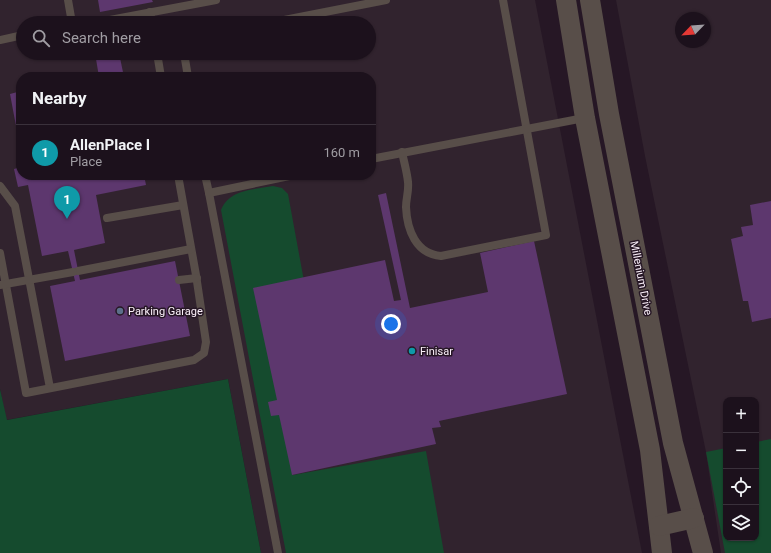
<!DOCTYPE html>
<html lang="en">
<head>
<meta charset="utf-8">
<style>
  body { margin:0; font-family:Roboto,sans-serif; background:#251a25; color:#f1f3f6 }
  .controls { position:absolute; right:12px; bottom:12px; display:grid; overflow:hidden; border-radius:8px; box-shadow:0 1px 3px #0004 }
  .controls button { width:36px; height:36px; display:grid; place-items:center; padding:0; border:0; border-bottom:1px solid #3a313b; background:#1c111c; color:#f1f3f6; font:20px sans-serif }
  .compass { position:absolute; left:675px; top:12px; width:36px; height:36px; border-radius:50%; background:#1c111c; box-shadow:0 1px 3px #0004; rotate:245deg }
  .you { position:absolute; left:391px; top:324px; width:14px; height:14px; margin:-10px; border:3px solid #fff; border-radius:50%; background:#1a73e8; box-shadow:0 0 0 6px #1a73e833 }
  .badge { display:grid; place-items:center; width:26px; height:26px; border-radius:50%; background:#b45309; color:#fff; font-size:13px; font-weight:700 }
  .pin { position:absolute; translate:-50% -33px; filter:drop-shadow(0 1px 2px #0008) }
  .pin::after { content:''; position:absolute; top:21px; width:14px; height:12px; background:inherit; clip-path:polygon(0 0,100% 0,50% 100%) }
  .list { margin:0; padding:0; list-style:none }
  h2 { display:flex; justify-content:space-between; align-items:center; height:52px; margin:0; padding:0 16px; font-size:17px }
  h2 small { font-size:13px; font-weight:400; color:#a09da3 }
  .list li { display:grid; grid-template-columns:26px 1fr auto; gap:12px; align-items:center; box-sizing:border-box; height:56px; padding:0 16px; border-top:1px solid #3a313b }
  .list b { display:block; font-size:15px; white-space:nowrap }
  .list p { margin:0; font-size:13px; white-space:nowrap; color:#a09da3 }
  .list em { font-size:13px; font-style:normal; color:#a09da3 }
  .icon { flex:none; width:22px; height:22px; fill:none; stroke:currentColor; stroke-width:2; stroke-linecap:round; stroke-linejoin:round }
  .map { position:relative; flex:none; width:771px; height:553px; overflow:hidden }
  .search { position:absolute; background:#1c111c; box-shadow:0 1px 3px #0004; left:16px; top:16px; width:360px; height:44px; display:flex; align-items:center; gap:10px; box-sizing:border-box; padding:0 14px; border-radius:22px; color:#a09da3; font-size:15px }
  .panel { position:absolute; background:#1c111c; box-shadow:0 1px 3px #0004; left:16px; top:72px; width:360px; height:108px; border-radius:16px }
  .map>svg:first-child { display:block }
</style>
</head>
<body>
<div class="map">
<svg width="771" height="553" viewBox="0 0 771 553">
  <rect width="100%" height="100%" fill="#261725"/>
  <g fill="#31232e" fill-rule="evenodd">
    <path d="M0,0H535L642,553H261L228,379L6,420L0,389ZM23,23H369V53H23ZM21,77H371V175H21Z"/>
    <path d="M616,0H771V553H721L706,452L645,156ZM681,18H705V42H681ZM726,400H756V538H726Z"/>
  </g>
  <g fill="#154b2e">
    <path d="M273,186L282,188L288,194L304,281L258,290L293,475L426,451L444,553H286L221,210C230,189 252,190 273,186Z"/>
    <polygon points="228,379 261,553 0,553 0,389 7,420"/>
    <polygon points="771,439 771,553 725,553 706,452 726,448 726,538 756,538 756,442"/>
  </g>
  <g fill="#5d376e">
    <polygon points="98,0 152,0 153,2 100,12"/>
    <polygon points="95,53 119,53 124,77 99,77"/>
    <polygon points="21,91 21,147 20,147 10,94"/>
    <polygon points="21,167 21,175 144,175 146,185 96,195 105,243 74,250 80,280 175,261 190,336 65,361 50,286 75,281 68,251 42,256 28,185 18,187 14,169"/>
    <polygon points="386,193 410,308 488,292 480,253 534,241 567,394 439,421 441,427 432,428 436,444 292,475 279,415 271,416 268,402 277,400 253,288 385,260 394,301 401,300 378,195"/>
    <polygon points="771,201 771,318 752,322 748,301 743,301 731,239 743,236 741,227 753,225 750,205"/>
  </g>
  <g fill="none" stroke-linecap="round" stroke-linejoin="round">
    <g stroke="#584e49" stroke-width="8">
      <polyline points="68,0 72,23"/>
      <polyline points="150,12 152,23"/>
      <polyline points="94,23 216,0"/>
      <polyline points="269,23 386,0"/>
      <polyline points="0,40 23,35"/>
      <polyline points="157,53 161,77"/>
      <polyline points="184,53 188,77"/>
      <path d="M402,152C404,162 407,172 408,182C409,191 406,198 406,207C407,230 416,254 441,256L546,235L503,0"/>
      <polyline points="371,159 584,118"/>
      <polyline points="205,175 209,193"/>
      <polyline points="0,186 15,206 50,388"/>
      <polyline points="107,218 183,205"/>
      <polyline points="0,253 26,393 194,360 204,353 206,342 196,275 178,175"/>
      <polyline points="78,271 191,249"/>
      <polyline points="179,280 197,278"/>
      <polyline points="0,285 73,272"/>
      <polyline points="278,553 209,193 294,175"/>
    </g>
    <g stroke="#584e49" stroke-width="20">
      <polyline points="566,0 585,118 650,450 662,553"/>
      <polyline points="590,0 609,114 673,443 703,553"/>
      <polyline points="659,526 694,518"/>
    </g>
  </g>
  <circle fill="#5c6f8a" stroke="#261725" stroke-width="1.5" cx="120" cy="311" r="4"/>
  <circle fill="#0f9aa8" stroke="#261725" stroke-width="1.5" cx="412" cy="351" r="4"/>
  <g text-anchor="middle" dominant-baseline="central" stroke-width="3" stroke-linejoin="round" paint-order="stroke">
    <g font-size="11" fill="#fbf0fa" stroke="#261725">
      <text transform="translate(641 278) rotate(79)">Millenium Drive</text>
    </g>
    <g font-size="11" fill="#fbf0fa" stroke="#261725" text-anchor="start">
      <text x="128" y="311">Parking Garage</text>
      <text x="420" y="351">Finisar</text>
    </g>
  </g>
</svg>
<div class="controls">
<button>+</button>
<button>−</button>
<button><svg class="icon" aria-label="locate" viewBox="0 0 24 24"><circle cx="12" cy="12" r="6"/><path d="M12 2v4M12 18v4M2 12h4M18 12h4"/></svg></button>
<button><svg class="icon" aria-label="layers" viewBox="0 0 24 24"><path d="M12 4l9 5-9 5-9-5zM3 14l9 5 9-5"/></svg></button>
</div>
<svg class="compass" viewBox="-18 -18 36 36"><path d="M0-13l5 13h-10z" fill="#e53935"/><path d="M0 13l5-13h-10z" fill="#a09da3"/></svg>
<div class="you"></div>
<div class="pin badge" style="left:67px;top:219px;background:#0f9aa8">1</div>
<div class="search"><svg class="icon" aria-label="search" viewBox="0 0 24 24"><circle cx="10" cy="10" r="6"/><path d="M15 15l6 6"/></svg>Search here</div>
<section class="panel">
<h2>Nearby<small></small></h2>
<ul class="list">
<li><span class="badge" style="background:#0f9aa8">1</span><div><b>AllenPlace I</b><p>Place</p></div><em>160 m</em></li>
</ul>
</section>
</div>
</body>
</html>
